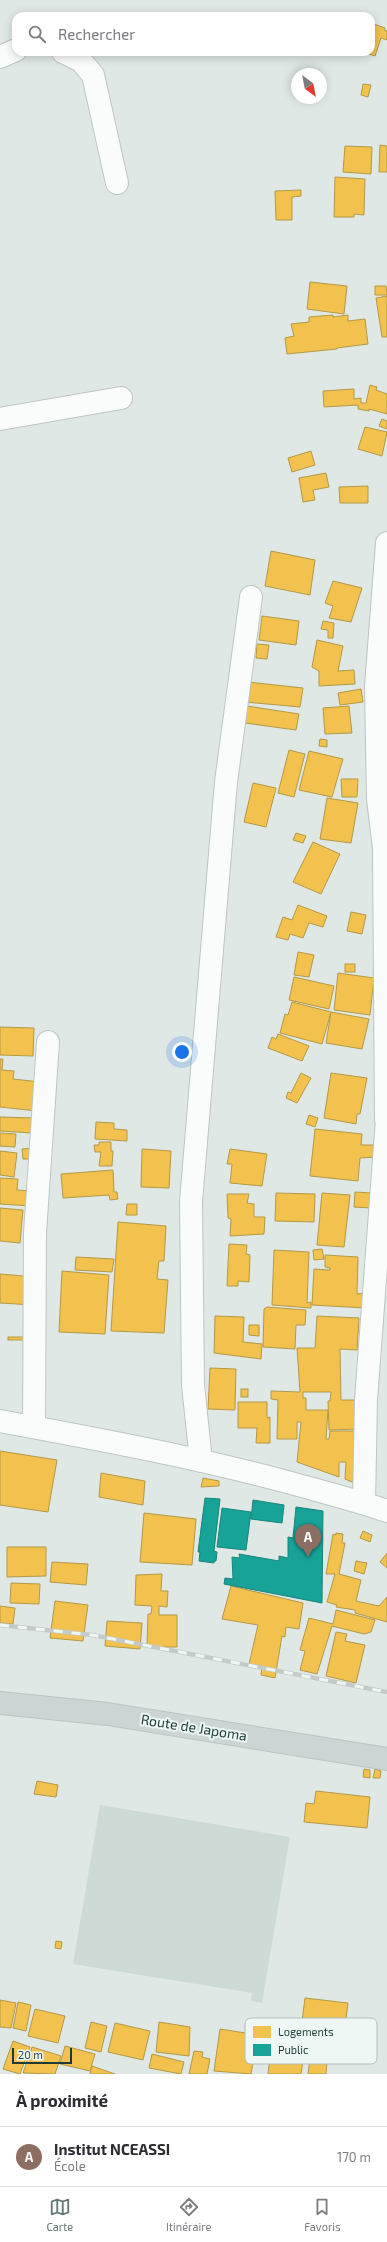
<!DOCTYPE html>
<html lang="fr">
<head>
<meta charset="utf-8">
<style>
  body { margin:0; font-family:"Exo 2",sans-serif; background:#f7f7f7; color:#2b2b33 }
  .compass { position:absolute; left:291px; top:68px; width:36px; height:36px; border-radius:50%; background:#fff; box-shadow:0 2px 10px #0003; rotate:148deg }
  .scale { position:absolute; left:12px; bottom:10px; width:60px; box-sizing:border-box; padding-left:4px; border:2px solid #1e3c37; border-top:0; font-size:11px; line-height:14px; white-space:nowrap; color:#1e3c37; -webkit-text-stroke:3px #eef7f4; paint-order:stroke }
  .you { position:absolute; left:182px; top:1052px; width:14px; height:14px; margin:-10px; border:3px solid #fff; border-radius:50%; background:#1a73e8; box-shadow:0 0 0 6px #1a73e833 }
  .badge { display:grid; place-items:center; width:26px; height:26px; border-radius:50%; background:#627874; color:#fff; font-size:13px; font-weight:700 }
  .pin { position:absolute; translate:-50% -33px; filter:drop-shadow(0 1px 2px #0008) }
  .pin::after { content:''; position:absolute; top:21px; width:14px; height:12px; background:inherit; clip-path:polygon(0 0,100% 0,50% 100%) }
  .list { margin:0; padding:0; list-style:none }
  h2 { display:flex; justify-content:space-between; align-items:center; height:52px; margin:0; padding:0 16px; font-size:17px }
  h2 small { font-size:13px; font-weight:400; color:#7c7c81 }
  .list li { display:grid; grid-template-columns:26px 1fr auto; gap:12px; align-items:center; box-sizing:border-box; height:60px; padding:0 16px; border-top:1px solid #e1e1e2 }
  .list b { display:block; font-size:15px; white-space:nowrap }
  .list p { margin:0; font-size:13px; white-space:nowrap; color:#7c7c81 }
  .list em { font-size:13px; font-style:normal; color:#7c7c81 }
  .icon { flex:none; width:22px; height:22px; fill:none; stroke:currentColor; stroke-width:2; stroke-linecap:round; stroke-linejoin:round }
  .map { position:relative; flex:none; width:387px; height:2074px; overflow:hidden }
  .search { position:absolute; background:#fff; box-shadow:0 2px 10px #0003; left:12px; right:12px; top:12px; height:44px; display:flex; align-items:center; gap:10px; box-sizing:border-box; padding:0 14px; border-radius:12px; color:#7c7c81; font-size:15px }
  .sheet { height:112px; background:#fff }
  nav { display:flex; justify-content:space-around; align-items:center; box-sizing:border-box; height:56px; border-top:1px solid #e1e1e2; background:#fff; font-size:11px; color:#7c7c81 }
  nav a { display:grid; justify-items:center; gap:2px }
  nav .on { color:#627874 }
  .map>svg:first-child { display:block }
</style>
</head>
<body>
<div class="map">
<svg width="387" height="2074" viewBox="0 0 387 2074">
  <rect width="100%" height="100%" fill="#e0e8e5"/>
  <polygon fill="#cedad6" points="100,1805 290,1837 262,2003 251,2001 252,1993 73,1964"/>
  <g fill="#f2c14e" stroke="#b29947">
    <polygon points="371,23 385,28 384,30 387,31 387,40 381,38 375,56 363,52 371,52"/>
    <polygon points="363,84 371,85 368,97 361,95"/>
    <polygon points="380,145 387,146 387,172 379,172"/>
    <polygon points="345,146 372,147 371,174 343,172"/>
    <polygon points="335,177 365,179 364,215 354,214 354,217 334,217"/>
    <polygon points="301,190 301,196 292,197 292,220 276,220 275,191"/>
    <polygon points="310,282 347,286 344,314 307,309"/>
    <polygon points="375,286 386,286 387,295 375,295"/>
    <polygon points="387,296 387,337 382,337 376,298"/>
    <polygon points="333,315 333,317 348,315 348,321 365,319 368,344 337,348 337,349 287,354 285,338 294,336 291,324 309,322 309,317"/>
    <polygon points="370,385 377,387 376,390 387,394 387,414 369,409 369,411 358,409 358,405 324,407 323,391 354,389 354,399 361,398 361,403 366,403"/>
    <polygon points="382,419 387,421 387,429 379,426"/>
    <polygon points="365,427 387,432 382,456 358,449"/>
    <polygon points="311,451 315,465 292,472 288,458"/>
    <polygon points="326,473 329,487 313,490 315,500 303,502 299,478"/>
    <polygon points="368,486 368,503 340,503 339,487"/>
    <polygon points="271,551 315,560 310,595 265,586"/>
    <polygon points="333,581 362,588 351,622 329,618 333,606 325,603"/>
    <polygon points="262,616 299,621 296,645 259,640"/>
    <polygon points="323,621 334,623 333,638 328,638 328,630 321,629"/>
    <polygon points="317,640 343,646 338,671 354,670 355,684 319,686 319,671 312,667"/>
    <polygon points="257,644 269,645 267,659 256,658"/>
    <polygon points="248,682 303,688 300,707 245,702"/>
    <polygon points="361,689 363,702 340,705 338,693"/>
    <polygon points="247,706 299,714 296,730 245,723"/>
    <polygon points="349,706 352,733 325,734 323,708"/>
    <polygon points="320,739 327,740 327,747 319,746"/>
    <polygon points="289,750 305,754 294,797 278,793"/>
    <polygon points="309,751 343,759 332,797 299,790"/>
    <polygon points="341,779 358,779 357,797 342,797"/>
    <polygon points="253,783 276,788 266,827 244,822"/>
    <polygon points="327,798 358,803 351,843 320,839"/>
    <polygon points="296,833 306,836 303,843 293,840"/>
    <polygon points="313,842 340,854 321,894 293,882"/>
    <polygon points="298,905 327,916 323,927 309,923 303,938 290,934 288,940 276,937 283,917 292,920"/>
    <polygon points="351,912 366,915 362,934 347,931"/>
    <polygon points="298,952 314,955 309,977 294,975"/>
    <rect x="345" y="964" width="10" height="8"/>
    <polygon points="338,973 374,978 370,1015 334,1010"/>
    <polygon points="294,977 334,986 329,1009 289,1000"/>
    <polygon points="292,1002 331,1012 322,1044 280,1033 285,1014 288,1015"/>
    <polygon points="331,1012 369,1019 362,1049 326,1043"/>
    <polygon points="0,1027 34,1028 33,1056 0,1055"/>
    <polygon points="278,1034 309,1046 302,1061 268,1048 272,1037 276,1039"/>
    <polygon points="0,1059 3,1059 2,1070 14,1071 13,1079 40,1082 37,1111 0,1107"/>
    <polygon points="301,1073 311,1078 297,1103 286,1098 288,1092 291,1093"/>
    <polygon points="331,1073 367,1078 360,1114 357,1114 356,1124 324,1118"/>
    <polygon points="309,1115 318,1118 315,1127 306,1124"/>
    <polygon points="0,1117 33,1118 32,1133 0,1131"/>
    <polygon points="96,1122 114,1123 114,1129 127,1130 127,1141 95,1139"/>
    <polygon points="315,1129 362,1134 361,1145 374,1145 375,1157 360,1158 358,1181 310,1176"/>
    <polygon points="0,1133 16,1134 15,1147 0,1146"/>
    <polygon points="99,1142 111,1142 111,1151 113,1151 112,1166 99,1166 101,1152 95,1152 94,1145 99,1145"/>
    <polygon points="33,1148 34,1159 23,1159 22,1149"/>
    <polygon points="142,1149 171,1151 169,1188 141,1187"/>
    <polygon points="230,1149 267,1154 262,1186 230,1183 232,1164 227,1164"/>
    <polygon points="0,1151 17,1153 14,1177 0,1175"/>
    <polygon points="113,1170 114,1192 117,1192 118,1199 110,1200 109,1195 63,1198 61,1174"/>
    <polygon points="0,1178 18,1179 17,1190 32,1191 31,1206 0,1204"/>
    <polygon points="355,1192 372,1193 371,1208 354,1207"/>
    <polygon points="276,1193 315,1194 314,1222 275,1221"/>
    <polygon points="322,1193 350,1195 344,1247 317,1245"/>
    <polygon points="227,1194 249,1194 247,1203 254,1204 254,1217 265,1217 264,1234 230,1236 231,1219 228,1218"/>
    <polygon points="127,1204 137,1204 137,1215 126,1215"/>
    <polygon points="0,1208 23,1210 20,1243 0,1241"/>
    <polygon points="118,1222 166,1226 164,1261 159,1261 157,1279 168,1280 164,1333 111,1331"/>
    <polygon points="229,1244 247,1245 246,1254 250,1255 249,1282 238,1281 238,1286 227,1286"/>
    <polygon points="322,1249 324,1259 314,1260 313,1250"/>
    <polygon points="274,1250 309,1252 307,1303 311,1302 311,1308 272,1305"/>
    <polygon points="325,1255 358,1257 357,1294 366,1293 366,1308 312,1305 314,1269 330,1270 330,1268 325,1267"/>
    <polygon points="76,1257 114,1259 112,1272 75,1270"/>
    <polygon points="62,1271 109,1275 105,1334 59,1332"/>
    <polygon points="0,1274 35,1277 33,1305 0,1303"/>
    <polygon points="267,1307 306,1310 305,1325 296,1325 295,1349 263,1347 264,1309"/>
    <polygon points="215,1316 244,1317 243,1342 262,1344 261,1359 214,1353"/>
    <polygon points="317,1316 359,1318 357,1350 340,1349 341,1400 358,1400 358,1429 329,1430 328,1401 330,1401 331,1392 303,1392 303,1398 306,1398 306,1410 328,1410 326,1439 329,1439 330,1431 359,1431 359,1485 345,1479 346,1462 339,1462 339,1477 297,1462 301,1422 297,1422 297,1439 277,1439 278,1400 271,1399 271,1391 300,1392 297,1348 315,1348"/>
    <polygon points="249,1325 259,1325 259,1336 249,1335"/>
    <rect x="8" y="1337" width="20" height="3"/>
    <polygon points="210,1368 236,1369 235,1410 208,1409"/>
    <rect x="241" y="1389" width="7" height="8"/>
    <polygon points="238,1402 267,1402 267,1418 270,1417 270,1443 256,1443 257,1428 238,1428"/>
    <polygon points="0,1451 57,1460 48,1512 0,1505"/>
    <polygon points="101,1473 145,1481 143,1505 99,1497"/>
    <polygon points="203,1478 219,1481 219,1486 201,1487"/>
    <polygon points="144,1513 196,1519 192,1565 140,1562"/>
    <polygon points="363,1531 372,1535 370,1542 360,1538"/>
    <polygon points="336,1533 343,1534 342,1543 345,1543 339,1574 361,1580 356,1601 379,1606 387,1597 387,1622 355,1613 355,1610 336,1607 337,1605 327,1602 335,1574 326,1574 333,1534 336,1535"/>
    <polygon points="7,1547 46,1547 46,1576 7,1577"/>
    <polygon points="387,1553 387,1568 380,1562"/>
    <polygon points="356,1561 367,1563 364,1574 354,1571"/>
    <polygon points="52,1562 88,1564 86,1585 50,1582"/>
    <polygon points="162,1574 161,1591 168,1591 167,1607 159,1606 159,1615 177,1615 177,1647 147,1647 148,1614 151,1614 152,1606 135,1605 136,1575"/>
    <polygon points="11,1583 40,1584 39,1604 10,1603"/>
    <polygon points="231,1586 303,1603 299,1629 286,1627 285,1637 282,1636 275,1678 261,1675 262,1666 249,1664 258,1625 222,1619"/>
    <polygon points="55,1601 88,1605 83,1641 50,1638"/>
    <polygon points="0,1606 15,1608 13,1624 0,1623"/>
    <polygon points="336,1610 375,1620 371,1632 364,1634 332,1626 317,1674 300,1670 305,1651 300,1650 309,1618 333,1624"/>
    <polygon points="107,1621 142,1623 140,1649 105,1646"/>
    <polygon points="336,1632 347,1634 345,1641 365,1645 356,1683 326,1676"/>
    <polygon points="364,1769 370,1770 370,1778 363,1777"/>
    <polygon points="375,1769 381,1771 380,1778 373,1778"/>
    <polygon points="37,1781 58,1785 56,1797 34,1794"/>
    <polygon points="316,1791 370,1797 367,1828 304,1822 306,1803 314,1804"/>
    <polygon points="56,1941 62,1942 61,1949 55,1948"/>
    <polygon points="305,1998 348,2003 343,2042 300,2037"/>
    <polygon points="0,2000 16,2003 11,2028 0,2027"/>
    <polygon points="18,2002 31,2005 26,2031 13,2028"/>
    <polygon points="35,2009 65,2016 58,2043 28,2036"/>
    <polygon points="91,2022 107,2026 101,2052 85,2048"/>
    <polygon points="159,2022 190,2027 189,2056 156,2052"/>
    <polygon points="115,2023 150,2031 143,2060 108,2052"/>
    <polygon points="220,2029 258,2035 251,2074 214,2071"/>
    <polygon points="13,2041 30,2047 20,2074 3,2069"/>
    <polygon points="65,2046 95,2054 90,2071 60,2064"/>
    <polygon points="32,2047 61,2056 55,2074 23,2073"/>
    <polygon points="194,2051 203,2052 202,2057 210,2059 207,2074 189,2074"/>
    <polygon points="152,2054 184,2062 181,2074 149,2068"/>
    <polygon points="270,2056 303,2061 301,2074 268,2074"/>
    <polygon points="310,2059 327,2061 326,2074 308,2074"/>
    <polygon points="92,2066 115,2074 90,2074"/>
  </g>
  <g fill="#17a398" stroke="#19847b">
    <polygon points="205,1498 220,1499 214,1551 217,1552 216,1561 214,1561 214,1563 199,1561 200,1552 198,1552"/>
    <polygon points="253,1500 284,1505 282,1523 251,1519"/>
    <polygon points="296,1507 323,1511 322,1603 224,1584 225,1578 233,1579 232,1557 240,1558 239,1554 279,1561 279,1556 288,1558 288,1537 293,1538"/>
    <polygon points="222,1508 251,1512 246,1550 217,1547"/>
  </g>
  <g fill="none" stroke-linecap="round" stroke-linejoin="round">
    <g stroke="#bdc5c2" stroke-width="24">
      <g id="street">
        <polyline points="63,52 81,61 93,75 117,183"/>
        <polyline points="0,57 16,50"/>
        <polyline points="0,419 121,398"/>
        <polyline points="386,1119 384,848 378,799 376,686 387,543"/>
        <polyline points="34,1427 35,1233 48,1042"/>
        <polyline points="201,1461 193,1385 191,1202 226,782 251,597"/>
        <polyline points="364,1503 366,1400 387,1119"/>
      </g>
    </g>
    <g stroke="#bdc6c3" stroke-width="24">
      <path id="secondary" d="M0,1421C98,1439 195,1457 291,1483C323,1492 355,1500 387,1511"/>
    </g>
    <g stroke="#bac5c2" stroke-width="24">
      <polyline id="primary" points="0,1703 108,1714 387,1759"/>
    </g>
    <use href="#street" stroke="#fafcfb" stroke-width="22"/>
    <use href="#secondary" stroke="#fafcfb" stroke-width="22"/>
    <use href="#primary" stroke="#ccd5d4" stroke-width="22"/>
    <g stroke="#c5cac9" stroke-width="4.5">
      <polyline id="rail" points="0,1625 92,1635 387,1692"/>
    </g>
    <use href="#rail" stroke="#eef7f4" stroke-width="3" stroke-dasharray="9" stroke-linecap="butt"/>
  </g>
  <g text-anchor="middle" dominant-baseline="central" stroke-width="4" stroke-linejoin="round" paint-order="stroke">
    <g font-size="14" fill="#1e3c37" stroke="#eef7f4">
      <text transform="translate(194 1727) rotate(9)">Route de Japoma</text>
    </g>
  </g>
  <rect x="245" y="2018" width="132" height="46" rx="6" fill="#eef7f4" stroke="#b0bfbb" stroke-width="1"/>
  <rect x="253" y="2026" width="18" height="12" fill="#f2c14e"/>
  <rect x="253" y="2044" width="18" height="12" fill="#17a398"/>
  <g font-size="11" fill="#1e3c37">
    <text x="278" y="2036">Logements</text>
    <text x="278" y="2054">Public</text>
  </g>
</svg>
<svg class="compass" viewBox="-18 -18 36 36"><path d="M0-13l5 13h-10z" fill="#e53935"/><path d="M0 13l5-13h-10z" fill="#7c7c81"/></svg>
<div class="scale">20 m</div>
<div class="you"></div>
<div class="pin badge" style="left:308px;top:1557px;background:#8d6e63">A</div>
<div class="search"><svg class="icon" aria-label="search" viewBox="0 0 24 24"><circle cx="10" cy="10" r="6"/><path d="M15 15l6 6"/></svg>Rechercher</div>
</div>
<section class="sheet">
<h2>À proximité<small></small></h2>
<ul class="list">
<li><span class="badge" style="background:#8d6e63">A</span><div><b>Institut NCEASSI</b><p>École</p></div><em>170 m</em></li>
</ul>
</section>
<nav>
<a class="on"><svg class="icon" aria-label="map" viewBox="0 0 24 24"><path d="M3 6l6-2 6 2 6-2v14l-6 2-6-2-6 2zM9 4v14M15 6v14"/></svg>Carte</a>
<a><svg class="icon" aria-label="directions" viewBox="0 0 24 24"><path d="M12 3l9 9-9 9-9-9zM9 14v-3h6M13 9l2 2-2 2"/></svg>Itinéraire</a>
<a><svg class="icon" aria-label="saved" viewBox="0 0 24 24"><path d="M7 4h10v16l-5-4-5 4z"/></svg>Favoris</a>
</nav>
</body>
</html>
